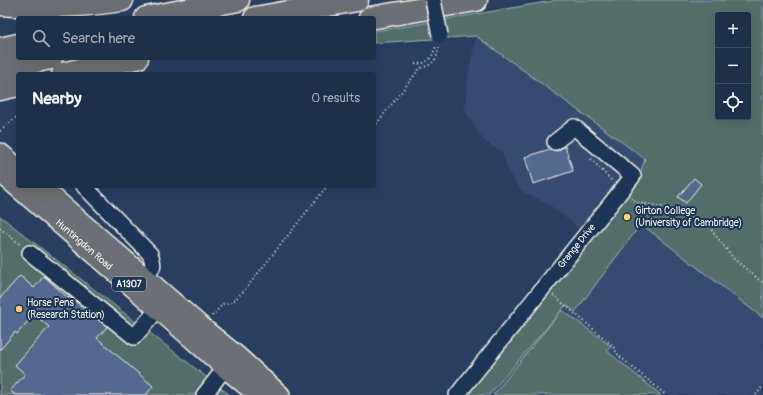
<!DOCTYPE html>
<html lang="en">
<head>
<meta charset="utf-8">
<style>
  body { margin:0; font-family:Pangolin,sans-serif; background:#263751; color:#f1f3f6 }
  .controls { position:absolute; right:12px; top:12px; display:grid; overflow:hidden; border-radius:4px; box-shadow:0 4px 16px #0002 }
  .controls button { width:36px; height:36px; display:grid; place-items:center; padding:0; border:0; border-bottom:1px solid #3c4a62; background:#1e2f4a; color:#f1f3f6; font:20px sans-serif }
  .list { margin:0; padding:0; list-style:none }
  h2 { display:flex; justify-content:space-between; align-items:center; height:52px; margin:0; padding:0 16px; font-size:17px }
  h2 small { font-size:13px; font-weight:400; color:#a1a9b5 }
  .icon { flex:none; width:22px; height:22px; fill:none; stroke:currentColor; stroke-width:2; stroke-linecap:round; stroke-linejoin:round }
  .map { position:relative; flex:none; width:763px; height:395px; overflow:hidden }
  .search { position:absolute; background:#1e2f4a; box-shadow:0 4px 16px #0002; left:16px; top:16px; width:360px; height:44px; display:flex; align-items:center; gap:10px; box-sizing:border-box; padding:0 14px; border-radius:4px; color:#a1a9b5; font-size:15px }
  .panel { position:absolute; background:#1e2f4a; box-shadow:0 4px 16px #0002; left:16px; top:72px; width:360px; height:116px; border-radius:4px }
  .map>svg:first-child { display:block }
</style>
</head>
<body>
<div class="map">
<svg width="763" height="395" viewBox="0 0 763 395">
  <rect width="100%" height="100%" fill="#283f62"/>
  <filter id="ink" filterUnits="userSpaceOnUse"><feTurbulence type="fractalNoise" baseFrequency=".025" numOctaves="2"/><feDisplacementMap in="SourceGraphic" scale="8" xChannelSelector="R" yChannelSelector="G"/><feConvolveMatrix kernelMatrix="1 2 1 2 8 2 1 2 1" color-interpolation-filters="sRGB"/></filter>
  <g filter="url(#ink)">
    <polygon fill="#354c70" points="476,36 645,159 763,275 763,395 447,395 581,230 548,204 522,191 509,174 502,152 485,142 472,123 465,110 467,82"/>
    <g fill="#536e6b" stroke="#a4b0aa" fill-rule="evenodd">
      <path d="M558,0H763V318L641,224L575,312L566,305L489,395H463L639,176L645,159L476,36L374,43V31L401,27ZM718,15H748V117H718Z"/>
      <polygon points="0,216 214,383 230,395 0,395"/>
      <polygon points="562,310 611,346 607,351 661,395 493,395"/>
    </g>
    <g fill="#526990" stroke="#f4f1e8">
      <polygon points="565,146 573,171 533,184 525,157 550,149 557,151"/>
      <polygon points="694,178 701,184 686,203 678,197"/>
      <polygon points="20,276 34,288 44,276 68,298 70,297 107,327 97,338 153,386 146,395 16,395 10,391 25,374 15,365 49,327 34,314 17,334 15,332 0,350 0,298"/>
    </g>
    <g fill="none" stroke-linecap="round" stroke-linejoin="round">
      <g stroke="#f4f1e8" stroke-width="18">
        <g id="minor">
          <path d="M84,186L150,254C155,266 153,268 145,278"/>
          <polyline points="30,253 134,337 165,301"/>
          <polyline points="204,395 225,368"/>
          <path id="s1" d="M457,395L633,176L574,127L555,142"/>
        </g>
      </g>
      <g stroke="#f4f1e8" stroke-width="22">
        <g id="major">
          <polyline points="0,153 18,168"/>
          <path id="s2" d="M0,172L188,335L225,368L258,395"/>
          <polyline points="40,186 204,329 236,355 280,395"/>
        </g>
      </g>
      <g stroke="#f4f1e8" stroke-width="25">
        <g id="highway">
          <path d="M0,4C41,8 82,6 122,0"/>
          <polyline points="146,18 238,0"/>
          <polyline points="255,18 357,0"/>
          <polyline points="370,18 476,0"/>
          <polyline points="0,49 18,45"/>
          <polyline points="0,69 51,58"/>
          <polyline points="63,74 96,66 137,58"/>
          <polyline points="0,89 18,85"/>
        </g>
      </g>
      <g stroke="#f4f1e8" stroke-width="2" stroke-dasharray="1 3" stroke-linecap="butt">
        <path d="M415,64C428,64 432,58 436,46"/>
        <path d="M374,127L420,68C433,65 436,61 439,48"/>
        <polyline points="0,131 18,116"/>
        <polyline points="591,159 613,182"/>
        <polyline points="631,198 639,203 670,208 709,227 734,259 763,283"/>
        <polyline points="0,228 21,245"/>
        <polyline points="553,295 612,345 619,356 666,395"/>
        <polyline points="212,316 223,304 231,303 244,291 327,186"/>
        <polyline points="756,395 763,386"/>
      </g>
      <use href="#minor" stroke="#1d3557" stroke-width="15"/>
      <use href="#major" stroke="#6b6f75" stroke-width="19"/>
      <use href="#highway" stroke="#6b6f75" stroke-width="22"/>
      <g stroke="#f4f1e8" stroke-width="18" stroke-linecap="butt">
        <polyline id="minor-bridge" points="433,0 440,35"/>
      </g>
      <use href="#minor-bridge" stroke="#1d3557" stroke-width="15"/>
    </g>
  </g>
  <g fill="#ffd166" stroke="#1d3557" stroke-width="1.5">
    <circle cx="627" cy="217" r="4"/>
    <circle cx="19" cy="309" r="4"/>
  </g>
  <g text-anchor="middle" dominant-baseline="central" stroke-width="4" stroke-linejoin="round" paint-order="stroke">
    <rect fill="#1d3557" stroke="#b4b9bc" stroke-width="1" x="112" y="277" width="34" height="14" rx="3"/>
    <g font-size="9" font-weight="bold" fill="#f4f1e8">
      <text x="129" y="284">A1307</text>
    </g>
    <g font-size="10" fill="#f4f1e8" stroke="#1d3557" text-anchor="start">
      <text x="635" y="211">Girton College<tspan x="635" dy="12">(University of Cambridge)</tspan></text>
      <text x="27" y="303">Horse Pens<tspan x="27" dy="12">(Research Station)</tspan></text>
    </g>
    <g font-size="10" fill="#f4f1e8" stroke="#1d3557">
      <text stroke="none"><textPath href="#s2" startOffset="111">Huntingdon Road</textPath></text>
      <text stroke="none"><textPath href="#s1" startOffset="191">Grange Drive</textPath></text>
    </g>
  </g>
</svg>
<div class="controls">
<button>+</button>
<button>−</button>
<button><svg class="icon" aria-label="locate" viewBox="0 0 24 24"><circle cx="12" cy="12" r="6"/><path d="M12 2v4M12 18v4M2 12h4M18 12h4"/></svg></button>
</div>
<div class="search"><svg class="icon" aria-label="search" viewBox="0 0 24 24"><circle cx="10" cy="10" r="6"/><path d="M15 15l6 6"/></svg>Search here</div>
<section class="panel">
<h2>Nearby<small>0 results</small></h2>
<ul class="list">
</ul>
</section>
</div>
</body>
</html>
